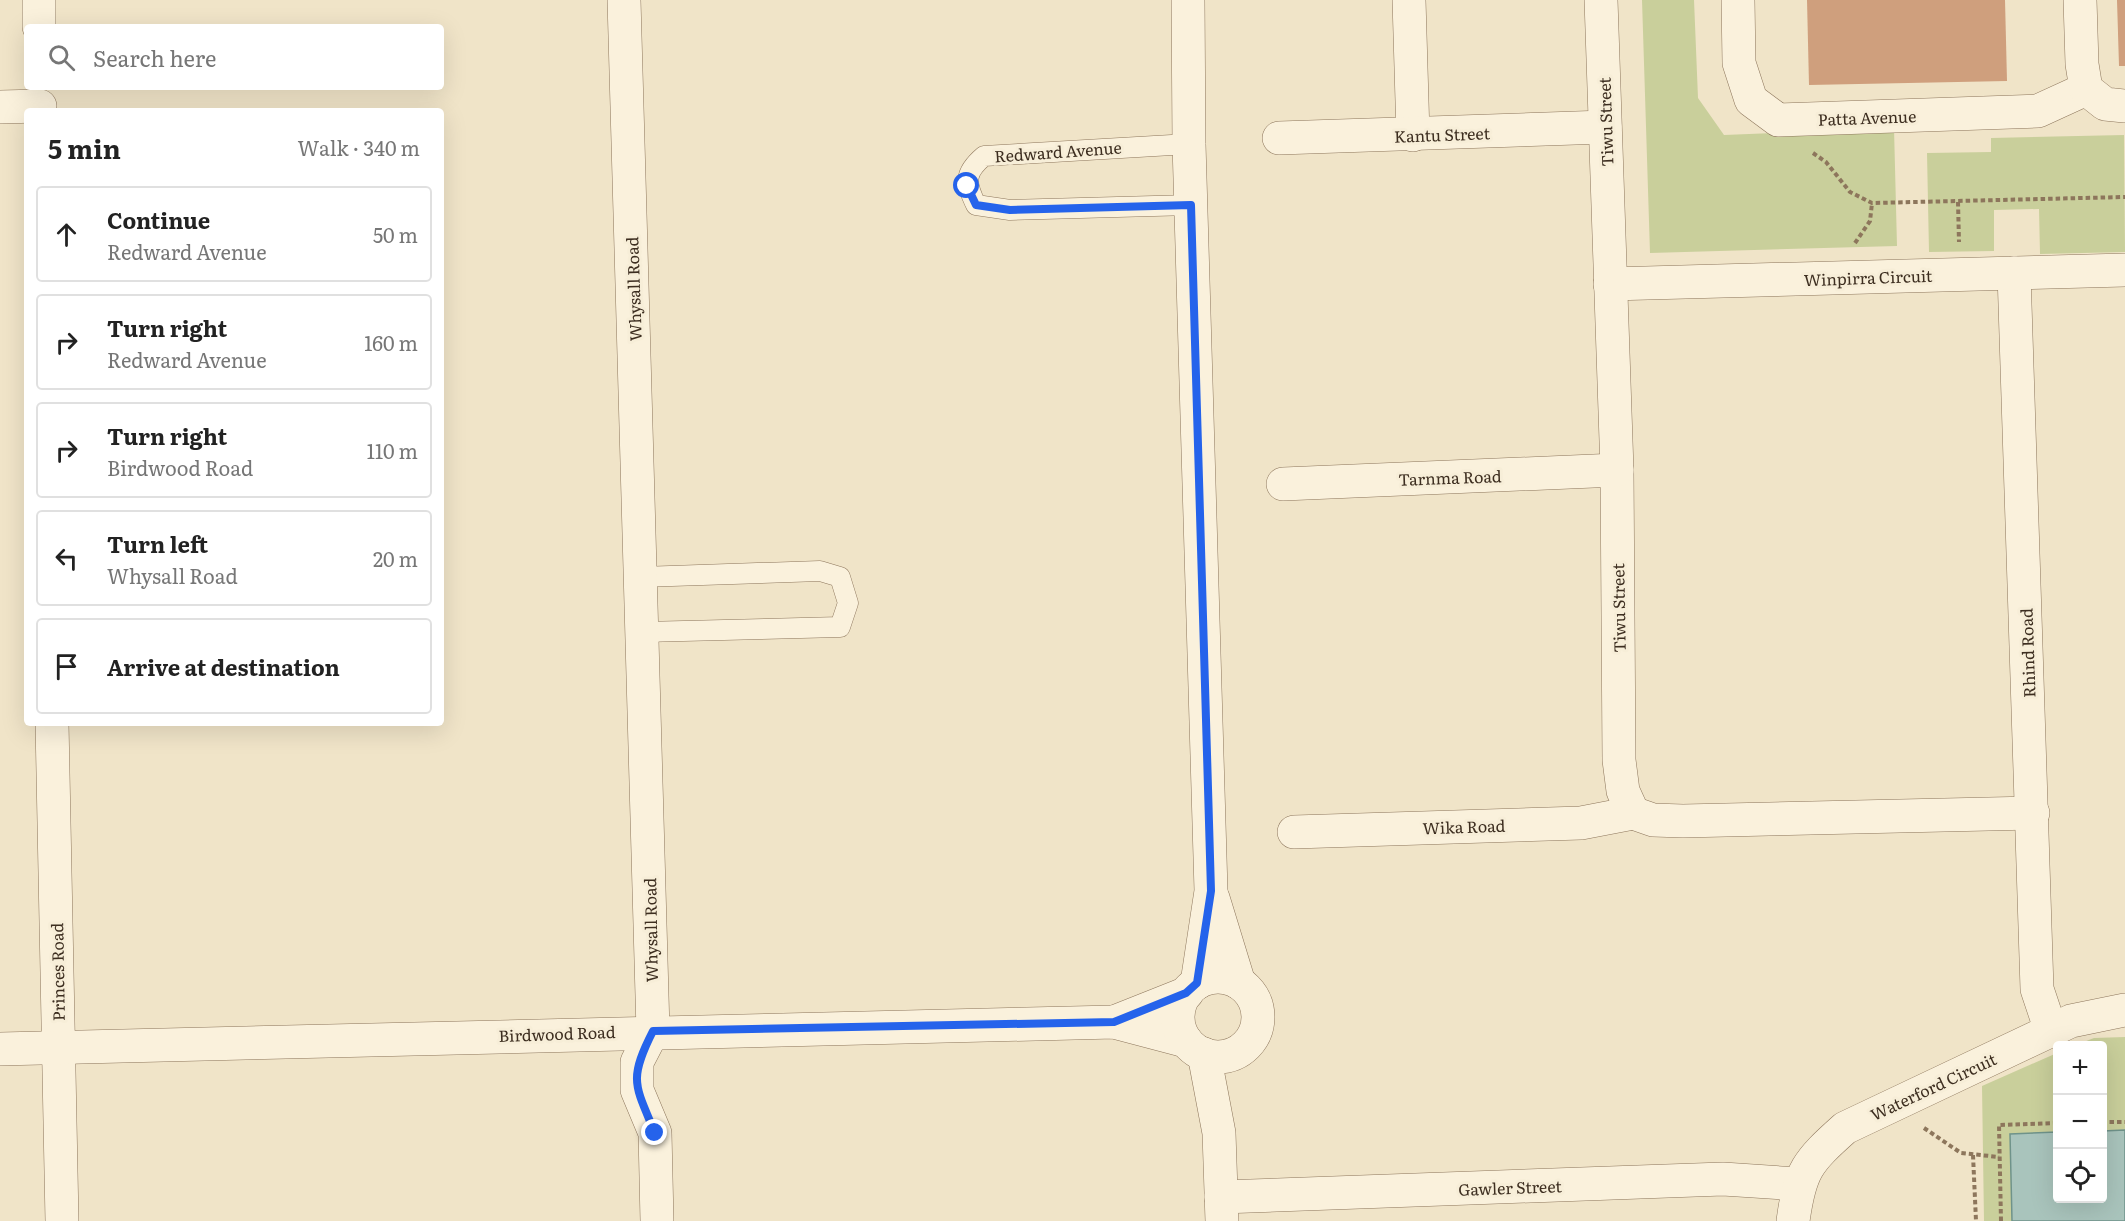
<!DOCTYPE html>
<html lang="en">
<head>
<meta charset="utf-8">
<style>
  body { margin:0; font-family:Literata,serif; background:#f6f6f6; color:#222 }
  .controls { position:absolute; right:18px; bottom:18px; display:grid; overflow:hidden; border-radius:6px; box-shadow:0 6px 24px #0002 }
  .controls button { width:54px; height:54px; display:grid; place-items:center; padding:0; border:0; border-bottom:2px solid #e0e0e0; background:#fff; color:#222; font:30px sans-serif }
  .stop { position:absolute; width:18px; height:18px; margin:-14px; border:4px solid #2563eb; border-radius:50%; background:#fff }
  .stop.end { background:#2563eb; border-color:#fff; box-shadow:0 2px 6px #0008 }
  .list { margin:0; padding:0; list-style:none }
  h2 { display:flex; justify-content:space-between; align-items:center; height:78px; margin:0; padding:0 24px; font-size:26px }
  h2 small { font-size:20px; font-weight:400; color:#767676 }
  .list li { display:grid; grid-template-columns:39px 1fr auto; gap:18px; align-items:center; box-sizing:border-box; height:96px; margin:0 12px 12px; padding:0 12px; border:2px solid #e0e0e0; border-radius:6px }
  .list b { display:block; font-size:22px; white-space:nowrap }
  .list p { margin:0; font-size:20px; white-space:nowrap; color:#767676 }
  .list em { font-size:20px; font-style:normal; color:#767676 }
  .icon { flex:none; width:33px; height:33px; fill:none; stroke:currentColor; stroke-width:2; stroke-linecap:round; stroke-linejoin:round }
  .map { position:relative; flex:none; width:2125px; height:1221px; overflow:hidden }
  .search { position:absolute; background:#fff; box-shadow:0 6px 24px #0002; left:24px; top:24px; width:420px; height:66px; display:flex; align-items:center; gap:15px; box-sizing:border-box; padding:0 21px; border-radius:6px; color:#767676; font-size:22px }
  .panel { position:absolute; background:#fff; box-shadow:0 6px 24px #0002; left:24px; top:108px; width:420px; height:618px; border-radius:6px }
  .map>svg:first-child { display:block }
</style>
</head>
<body>
<div class="map">
<svg width="2125" height="1221" viewBox="0 0 2125 1221">
  <rect width="100%" height="100%" fill="#f0e4c8"/>
  <g fill="#c9cf9b">
    <polygon points="1642,0 1694,0 1698,98 1724,135 1894,128 1897,246 1650,253"/>
    <polygon points="2124,135 2125,252 2040,254 2039,209 1994,210 1994,251 1929,252 1927,153 1991,152 1991,138"/>
    <polygon points="2125,1037 2125,1221 1984,1221 1982,1086 2057,1053 2058,1198 2102,1198 2102,1046 2076,1045 2094,1038"/>
  </g>
  <polygon fill="#a9c4bc" stroke="#6f938a" stroke-width="1.5" points="2125,1130 2125,1221 2012,1221 2010,1134 2057,1132 2058,1198 2102,1198 2103,1131"/>
  <g fill="#cf9f7d">
    <polygon points="1807,0 2005,0 2007,81 1809,85"/>
    <polygon points="2117,0 2125,0 2125,66 2119,66"/>
  </g>
  <g fill="none" stroke-linecap="round" stroke-linejoin="round">
    <g stroke="#8d765c" stroke-width="21">
      <g id="service">
        <path d="M1189,144L984,156C964,173 965,182 976,205L1010,210L1191,205"/>
        <polyline points="641,577 820,571 840,577 848,603 840,627 643,632"/>
      </g>
    </g>
    <g stroke="#8d765c" stroke-width="34">
      <g id="minor">
        <polyline points="39,0 39,27"/>
        <polyline points="624,0 653,1031 637,1062 637,1090 655,1133 657,1221"/>
        <polyline points="1409,0 1413,135"/>
        <polyline points="1601,0 1617,470 1619,760 1623,791 1633,813 1653,820 1683,821 2033,813"/>
        <polyline points="1738,0 1739,63 1751,100 1778,120 2038,111 2086,89"/>
        <polyline points="2080,0 2082,64 2086,89 2105,104 2125,106"/>
        <polyline points="0,107 40,106"/>
        <polyline points="1279,138 1605,127"/>
        <polyline points="2014,273 2037,989 2051,1031"/>
        <polyline points="1610,284 2125,270"/>
        <polyline points="1283,484 1617,470"/>
        <polyline points="52,723 62,1221"/>
        <polyline points="1294,832 1581,823 1633,813"/>
        <polyline points="1114,1022 1187,993"/>
        <polyline points="0,1049 1114,1022 1186,1041"/>
        <polyline points="1221,1197 1723,1179 1798,1184"/>
        <path d="M1793,1221C1800,1170 1807,1162 1845,1128L2071,1021L2125,1010"/>
      </g>
    </g>
    <g stroke="#8d765c" stroke-width="34">
      <g id="tertiary">
        <polyline points="1188,0 1189,144 1211,891 1197,983"/>
        <polyline points="1213,898 1239,983"/>
        <circle cx="1218" cy="1017" r="40"/>
        <polyline points="1204,1054 1219,1133 1222,1221"/>
      </g>
    </g>
    <g stroke="#8d765c" stroke-width="4" stroke-dasharray="4.5 3" stroke-linecap="butt">
      <polyline points="1813,153 1826,162 1850,192 1872,203 2125,197"/>
      <polyline points="1958,202 1959,242"/>
      <polyline points="1855,243 1870,221 1872,203"/>
      <polyline points="2102,1122 2125,1122"/>
      <polyline points="1924,1128 1961,1153 1999,1157"/>
      <polyline points="1973,1155 1976,1221"/>
      <polyline points="2001,1221 1999,1125 2058,1123"/>
    </g>
    <use href="#service" stroke="#faf1dc" stroke-width="20"/>
    <use href="#minor" stroke="#faf1dc" stroke-width="33"/>
    <use href="#tertiary" stroke="#faf1dc" stroke-width="33"/>
  </g>
  <g fill="none" stroke-linecap="round" stroke-linejoin="round">
    <path stroke="#2563eb" stroke-width="8" d="M655,1133C635,1085 628,1080 653,1031L1114,1022L1186,993L1197,983L1211,891L1191,205L1010,210L976,205L967,186"/>
  </g>
  <g text-anchor="middle" dominant-baseline="central" stroke-width="6" stroke-linejoin="round" paint-order="stroke">
    <g font-size="16" fill="#3d2e20" stroke="#f7eed8">
      <text transform="translate(1867 117) rotate(-2)">Patta Avenue</text>
      <text transform="translate(1605 122) rotate(-92)">Tiwu Street</text>
      <text transform="translate(1442 134) rotate(-2)">Kantu Street</text>
      <text transform="translate(1058 151) rotate(-4)">Redward Avenue</text>
      <text transform="translate(1868 277) rotate(-2)">Winpirra Circuit</text>
      <text transform="translate(633 289) rotate(-92)">Whysall Road</text>
      <text transform="translate(1450 477) rotate(-2)">Tarnma Road</text>
      <text transform="translate(1618 608) rotate(-91)">Tiwu Street</text>
      <text transform="translate(2027 653) rotate(-92)">Rhind Road</text>
      <text transform="translate(1464 826) rotate(-2)">Wika Road</text>
      <text transform="translate(650 930) rotate(-91)">Whysall Road</text>
      <text transform="translate(57 972) rotate(-91)">Princes Road</text>
      <text transform="translate(557 1033) rotate(-2)">Birdwood Road</text>
      <text transform="translate(1933 1086) rotate(-25)">Waterford Circuit</text>
      <text transform="translate(1510 1187) rotate(-2)">Gawler Street</text>
    </g>
  </g>
</svg>
<div class="controls">
<button>+</button>
<button>−</button>
<button><svg class="icon" aria-label="locate" viewBox="0 0 24 24"><circle cx="12" cy="12" r="6"/><path d="M12 2v4M12 18v4M2 12h4M18 12h4"/></svg></button>
</div>
<div class="stop" style="left:967px;top:186px"></div>
<div class="stop end" style="left:655px;top:1133px"></div>
<div class="search"><svg class="icon" aria-label="search" viewBox="0 0 24 24"><circle cx="10" cy="10" r="6"/><path d="M15 15l6 6"/></svg>Search here</div>
<section class="panel">
<h2>5 min<small>Walk · 340 m</small></h2>
<ul class="list">
<li><svg class="icon" aria-label="ahead" viewBox="0 0 24 24"><path d="M12 20V5M6 11l6-6 6 6"/></svg><div><b>Continue</b><p>Redward Avenue</p></div><em>50 m</em></li>
<li><svg class="icon" aria-label="right" viewBox="0 0 24 24"><path d="M7 20v-9h11M14 6l5 5-5 5"/></svg><div><b>Turn right</b><p>Redward Avenue</p></div><em>160 m</em></li>
<li><svg class="icon" aria-label="right" viewBox="0 0 24 24"><path d="M7 20v-9h11M14 6l5 5-5 5"/></svg><div><b>Turn right</b><p>Birdwood Road</p></div><em>110 m</em></li>
<li><svg class="icon" aria-label="left" viewBox="0 0 24 24"><path d="M17 20v-9H6M10 6l-5 5 5 5"/></svg><div><b>Turn left</b><p>Whysall Road</p></div><em>20 m</em></li>
<li><svg class="icon" aria-label="arrive" viewBox="0 0 24 24"><path d="M6 21V4h12l-3 4 3 4H6"/></svg><div><b>Arrive at destination</b></div></li>
</ul>
</section>
</div>
</body>
</html>
